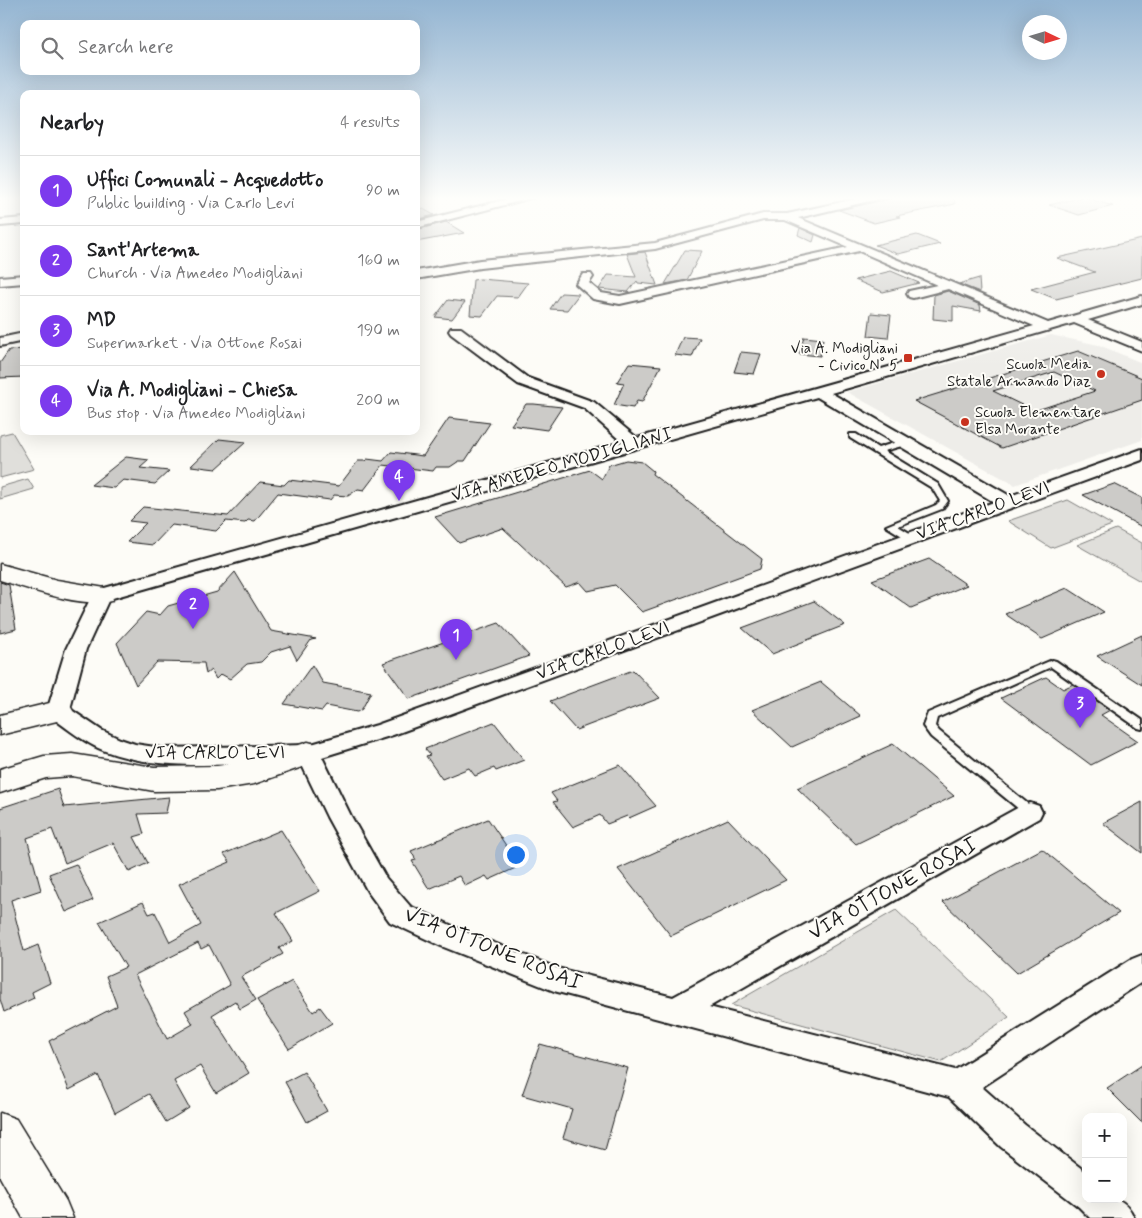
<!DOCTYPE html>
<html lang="en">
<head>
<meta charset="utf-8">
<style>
  body { margin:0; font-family:Mynerve,sans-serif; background:#f6f6f6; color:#202124 }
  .controls { position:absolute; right:15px; bottom:15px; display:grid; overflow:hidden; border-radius:10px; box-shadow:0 5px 20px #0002 }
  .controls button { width:45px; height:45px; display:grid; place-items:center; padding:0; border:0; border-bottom:1px solid #e0e0e0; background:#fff; color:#202124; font:25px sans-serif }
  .compass { position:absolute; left:1022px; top:15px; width:45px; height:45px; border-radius:50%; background:#fff; box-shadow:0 5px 20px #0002; rotate:94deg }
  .you { position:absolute; left:515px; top:854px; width:18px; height:18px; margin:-12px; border:4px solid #fff; border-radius:50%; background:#1a73e8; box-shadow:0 0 0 8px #1a73e833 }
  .badge { display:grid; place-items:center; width:32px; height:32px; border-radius:50%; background:#7c3aed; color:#fff; font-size:16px; font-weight:700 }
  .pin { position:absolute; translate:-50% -41px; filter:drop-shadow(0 1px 2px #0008) }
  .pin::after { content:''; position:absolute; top:26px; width:18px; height:15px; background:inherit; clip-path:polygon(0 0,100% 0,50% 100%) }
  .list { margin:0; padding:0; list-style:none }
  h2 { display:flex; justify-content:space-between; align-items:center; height:65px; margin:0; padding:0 20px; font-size:21px }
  h2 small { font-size:16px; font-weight:400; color:#757577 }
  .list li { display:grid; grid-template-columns:32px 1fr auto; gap:15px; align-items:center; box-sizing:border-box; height:70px; padding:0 20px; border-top:1px solid #e0e0e0 }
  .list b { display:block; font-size:19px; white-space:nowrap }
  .list p { margin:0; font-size:16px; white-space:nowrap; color:#757577 }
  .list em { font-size:16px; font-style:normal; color:#757577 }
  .icon { flex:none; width:28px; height:28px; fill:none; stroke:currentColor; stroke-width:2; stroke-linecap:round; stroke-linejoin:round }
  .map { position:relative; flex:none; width:1142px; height:1218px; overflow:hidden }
  .search { position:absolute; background:#fff; box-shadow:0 5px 20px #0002; left:20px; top:20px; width:400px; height:55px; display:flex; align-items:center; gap:12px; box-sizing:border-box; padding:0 18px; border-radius:10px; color:#757577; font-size:19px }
  .panel { position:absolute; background:#fff; box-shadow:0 5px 20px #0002; left:20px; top:90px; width:400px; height:345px; border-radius:10px }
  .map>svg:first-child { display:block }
</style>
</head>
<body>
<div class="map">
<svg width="1142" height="1218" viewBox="0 0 1142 1218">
  <rect width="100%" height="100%" fill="#fdfcf7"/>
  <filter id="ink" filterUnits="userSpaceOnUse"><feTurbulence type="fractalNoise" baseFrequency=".02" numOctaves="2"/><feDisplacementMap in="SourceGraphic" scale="10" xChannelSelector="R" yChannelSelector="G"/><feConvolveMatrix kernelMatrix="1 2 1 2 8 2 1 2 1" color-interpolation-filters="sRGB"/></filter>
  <g filter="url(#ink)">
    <polygon fill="#eeede9" points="1051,335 1099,345 1142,363 1142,440 1015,485 847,392"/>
    <g fill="#e0dfdb" stroke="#7e7e7c">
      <polygon points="12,432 34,469 0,478 0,435"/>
      <polygon points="28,479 34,489 0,499 0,487"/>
      <polygon points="1068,500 1112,525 1051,548 1008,521"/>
      <polygon points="1116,529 1142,543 1142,582 1077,545"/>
      <polygon points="896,910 1009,1017 941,1062 731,1005"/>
    </g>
    <g fill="#cccbc8" stroke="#1c1c1c" fill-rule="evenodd">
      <polygon points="898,197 954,197 955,204 896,216 900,217 874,223 839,210"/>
      <polygon points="1083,197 1113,206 1079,215 1049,205"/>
      <polygon points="416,205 434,215 416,220"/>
      <polygon points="446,222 464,233 416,242 416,230"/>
      <polygon points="800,228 815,235 813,242 798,235"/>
      <polygon points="917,235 940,244 898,254 875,245"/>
      <polygon points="1142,239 1142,278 1056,299 1031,289 1095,272 1057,258"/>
      <polygon points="685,250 702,251 687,280 665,284"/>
      <polygon points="645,252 657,285 638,283 637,281 628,292 599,289 608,275 636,277 627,254"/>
      <polygon points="891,271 919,283 883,292 855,280"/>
      <polygon points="979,278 980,292 959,284"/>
      <polygon points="480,279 528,283 518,297 497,296 482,316 470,315 473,280"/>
      <polygon points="948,291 980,305 981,311 953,306 953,321 933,319 934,295"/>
      <polygon points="561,293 579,294 567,310 550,309"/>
      <polygon points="448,300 465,302 452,319 435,317"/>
      <polygon points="871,313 891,315 888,338 868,336"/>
      <polygon points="683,337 700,338 692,357 675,355"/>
      <polygon points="804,337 823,339 820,356 799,354"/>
      <polygon points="24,349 24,377 0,378 0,363 9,350"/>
      <path d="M1078,351L1142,378V400L1002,448L914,401ZM1054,372L1095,391L1034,411L993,391Z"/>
      <polygon points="741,352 761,354 754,374 734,372"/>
      <polygon points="629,363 661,366 642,402 637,401 633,408 614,405 624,383 617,382"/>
      <polygon points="526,404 534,404 562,407 547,430 511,425"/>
      <polygon points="449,418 490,423 465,461 459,461 450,467 436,467 433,471 383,465 364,490 358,489 348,496 334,495 330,500 278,493 255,521 248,520 245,523 226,521 216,531 172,525 153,545 127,542 146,523 129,521 143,507 228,516 260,482 284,485 289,480 339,486 358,461 365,461 367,459 383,461 391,452 423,456"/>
      <polygon points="219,439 246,442 216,469 191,466"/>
      <polygon points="126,457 149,460 140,468 169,471 155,484 123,480 114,488 91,485"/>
      <polygon points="626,460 642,462 653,471 652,474 762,559 760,569 642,612 615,585 588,591 580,582 566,587 503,528 459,543 435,517 590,470 602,479 609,465"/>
      <polygon points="1114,484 1142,498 1142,527 1083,495"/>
      <polygon points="929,559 967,585 911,608 872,580"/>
      <polygon points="235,572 271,631 316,639 311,640 297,660 290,646 271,652 261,662 247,664 230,679 221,674 216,679 211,670 206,674 204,663 157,662 136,685 117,643 146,612 160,615 168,606 217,592"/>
      <polygon points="0,582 9,585 16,629 0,633"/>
      <polygon points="1067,588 1104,612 1042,639 1005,614"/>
      <polygon points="814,601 845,625 772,654 742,628"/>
      <polygon points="499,623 529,656 409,699 383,663"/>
      <polygon points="1142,635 1142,685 1097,656"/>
      <polygon points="312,665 323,683 371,692 362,709 357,712 326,706 322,711 284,704"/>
      <polygon points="633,670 660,698 576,730 550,701"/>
      <polygon points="1046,677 1063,689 1073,684 1110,710 1101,715 1138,741 1091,765 1001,698"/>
      <polygon points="821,682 861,716 792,747 752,710"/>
      <polygon points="494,722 524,760 496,771 494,768 475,776 469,768 442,779 426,756 430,755 425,749"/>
      <polygon points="893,744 954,796 856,844 797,788"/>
      <polygon points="620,765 656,806 629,818 627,816 607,824 600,815 573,827 553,802 557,801 551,793"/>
      <polygon points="58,789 64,807 169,797 166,813 138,814 144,834 134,837 148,863 129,872 113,843 65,863 52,829 27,838 41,890 11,900 24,951 38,945 50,983 32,992 34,998 4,1012 0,999 0,808"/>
      <polygon points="1142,802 1142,853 1103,823"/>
      <polygon points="488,819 520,866 489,880 486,876 465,886 459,876 429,889 412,861 416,860 411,851"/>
      <polygon points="728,819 786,880 671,936 618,869"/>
      <path d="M281,830L320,891L276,913L293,941L279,948L283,954L241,977L256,1000L240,1009L235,1001L212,1015L249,1073L216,1093L200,1066L174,1081L189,1108L166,1122L149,1094L115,1113L98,1075L69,1090L49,1041L117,1006L106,976L126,967L99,922L143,902L149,914L155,912L170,942L201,925L179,884L230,862L224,854ZM198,943L201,949L209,945L230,985L185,1011L193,1024L167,1039L135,975Z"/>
      <polygon points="1042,849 1119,913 1017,973 943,902"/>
      <polygon points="76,864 93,900 66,912 49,874"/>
      <polygon points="292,981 313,1012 320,1007 332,1023 289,1049 257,1000"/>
      <polygon points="540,1044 628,1068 605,1150 563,1138 572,1109 522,1095"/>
      <polygon points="1142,1065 1142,1123 1107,1088"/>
      <polygon points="304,1072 327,1111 307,1122 285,1082"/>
    </g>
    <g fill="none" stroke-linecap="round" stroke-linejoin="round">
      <g stroke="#1c1c1c" stroke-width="4">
        <g id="lane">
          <polygon points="850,434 856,434 878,448 903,440 909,440 909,444 884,451 938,484 948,501 942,509 898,526 913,535 915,537 913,539 907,539 886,526 936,505 940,501 932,488 850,438"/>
          <polygon points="1052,660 1056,661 1142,720 1142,729 1138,728 1051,667 937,718 935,726 939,731 1034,809 1036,812 1034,815 1030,817 1026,815 931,737 923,726 928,713"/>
        </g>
      </g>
      <g stroke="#1c1c1c" stroke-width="4">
        <g id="street">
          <polygon points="516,197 535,197 416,228 416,222"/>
          <path d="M865,197H886L798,218L1048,323L1142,296V304L1088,320L1142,342V351L1074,323L831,393L1010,496L1142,449V460L393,735L322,757L351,816L386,878L410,906L461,930L557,968L673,997L1021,806L1030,803L1039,806L1042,812L1039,818L709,1007L955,1070L1132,959L1142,955V982L982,1087L1025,1125L1086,1172V1199C1109,1199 1124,1193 1134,1218H1090L1079,1207L1001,1147L949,1097L554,991L441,946L390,922L368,892L327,817L300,761C239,763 163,773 105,751C85,743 68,729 50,716L47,711L66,649L94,591L622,442L584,408L518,384L451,334L449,331L451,328H461L528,378L594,402L637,438L1034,326L948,289L913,298L909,297L907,294L909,291L937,285L859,251L620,304L593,299L576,284L583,274H591L593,277L589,283L601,293L620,296L848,247L785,220H763L655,249L480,268L416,279V271L480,260L655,243L763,214H787ZM817,397L994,502L377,725L308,745L162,748L135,744L120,739L101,730L70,709L86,649L109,599Z"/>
          <polygon points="24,218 24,224 0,226 0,220"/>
          <polygon points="24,275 24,283 0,285 0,277"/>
          <polygon points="24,333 24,341 0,346 0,338"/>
        </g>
      </g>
      <g stroke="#1c1c1c" stroke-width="3">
        <g id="secondary">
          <path d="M0,564L57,580L111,589L115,595L111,601C81,608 29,589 0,580Z"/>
          <polygon points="58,701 69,704 73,711 69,718 0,735 0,715"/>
          <polygon points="308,742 319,745 324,753 319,761 254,784 217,790 154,791 72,776 46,778 0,793 0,769 44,756 72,754 154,767 217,766 251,761"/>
          <polygon points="0,1113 16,1119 66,1201 73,1218 23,1218 0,1177"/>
        </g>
      </g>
      <use href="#lane" fill="#fdfcf7" fill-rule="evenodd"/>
      <use href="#street" fill="#fdfcf7" fill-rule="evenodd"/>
      <use href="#secondary" fill="#fdfcf7" fill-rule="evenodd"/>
    </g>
  </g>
  <linearGradient id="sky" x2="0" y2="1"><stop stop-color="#94b5d2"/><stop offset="0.54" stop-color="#fefefb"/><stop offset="1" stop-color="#fefefb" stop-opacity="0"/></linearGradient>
  <rect width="1142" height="368" fill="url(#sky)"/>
  <g fill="#c8321e" stroke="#fdfcf7" stroke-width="2">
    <rect x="903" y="353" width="10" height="10" rx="2.5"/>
    <circle cx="1101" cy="374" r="5"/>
    <circle cx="965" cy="422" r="5"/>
  </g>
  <g text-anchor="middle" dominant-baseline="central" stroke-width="4" stroke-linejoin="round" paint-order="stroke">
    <g font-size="15" fill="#1c1c1c" stroke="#fdfcf7" text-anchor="end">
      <text x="898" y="349">Via A. Modigliani<tspan x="898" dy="17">- Civico N° 5</tspan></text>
      <text x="1091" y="365">Scuola Media<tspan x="1091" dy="17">Statale Armando Diaz</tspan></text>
      <text x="975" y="413" text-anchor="start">Scuola Elementare<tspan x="975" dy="17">Elsa Morante</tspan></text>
    </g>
    <g font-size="18" fill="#1c1c1c" stroke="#fdfcf7">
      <text transform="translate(562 465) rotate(-16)">VIA AMEDEO MODIGLIANI</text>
      <text transform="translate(983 511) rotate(-20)">VIA CARLO LEVI</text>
      <text transform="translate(603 651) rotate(-20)">VIA CARLO LEVI</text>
      <text x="215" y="753">VIA CARLO LEVI</text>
    </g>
    <g font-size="21" fill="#1c1c1c" stroke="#fdfcf7">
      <text transform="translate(893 889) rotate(-29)">VIA OTTONE ROSAI</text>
      <text transform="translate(493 949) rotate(22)">VIA OTTONE ROSAI</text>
    </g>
  </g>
</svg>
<div class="controls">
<button>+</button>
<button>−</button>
</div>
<svg class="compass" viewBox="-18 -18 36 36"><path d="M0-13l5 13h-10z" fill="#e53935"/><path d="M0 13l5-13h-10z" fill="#757577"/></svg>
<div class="you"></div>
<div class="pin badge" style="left:456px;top:660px">1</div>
<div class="pin badge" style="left:193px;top:629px">2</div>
<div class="pin badge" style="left:1080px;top:728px">3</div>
<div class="pin badge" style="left:399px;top:501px">4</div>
<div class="search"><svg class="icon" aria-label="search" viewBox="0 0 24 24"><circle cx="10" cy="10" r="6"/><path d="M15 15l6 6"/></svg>Search here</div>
<section class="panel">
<h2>Nearby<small>4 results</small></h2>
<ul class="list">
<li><span class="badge">1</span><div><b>Uffici Comunali - Acquedotto</b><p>Public building · Via Carlo Levi</p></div><em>90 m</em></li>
<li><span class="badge">2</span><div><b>Sant'Artema</b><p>Church · Via Amedeo Modigliani</p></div><em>160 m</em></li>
<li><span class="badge">3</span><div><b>MD</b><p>Supermarket · Via Ottone Rosai</p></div><em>190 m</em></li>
<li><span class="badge">4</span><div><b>Via A. Modigliani - Chiesa</b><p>Bus stop · Via Amedeo Modigliani</p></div><em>200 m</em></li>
</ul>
</section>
</div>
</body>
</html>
